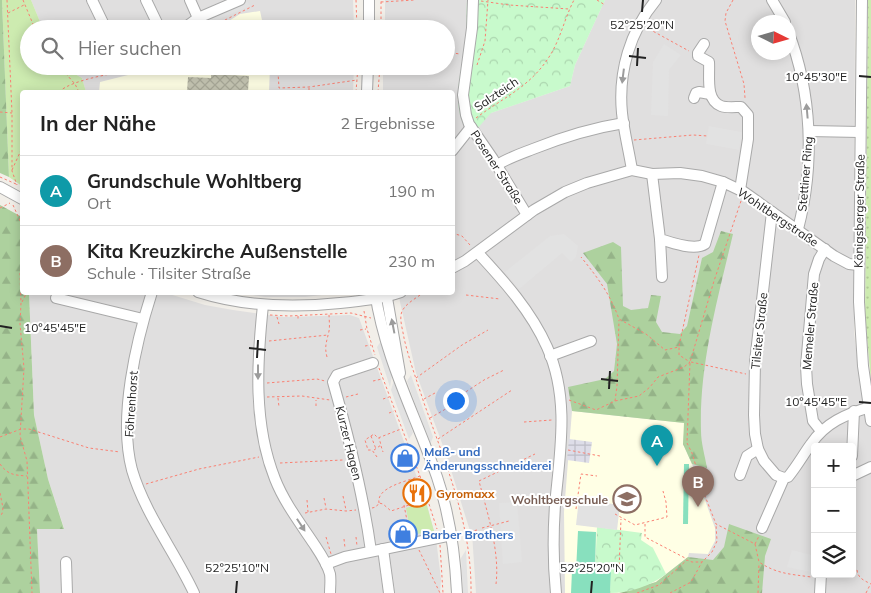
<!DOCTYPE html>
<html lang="de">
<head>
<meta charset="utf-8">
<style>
  body { margin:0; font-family:Mulish,sans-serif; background:#f6f6f6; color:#222 }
  .controls { position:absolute; right:15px; bottom:15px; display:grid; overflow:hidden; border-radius:5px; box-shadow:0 2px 12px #0003 }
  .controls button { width:45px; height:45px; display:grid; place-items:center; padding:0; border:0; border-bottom:1px solid #e0e0e0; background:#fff; color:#222; font:25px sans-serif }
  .compass { position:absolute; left:751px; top:15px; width:45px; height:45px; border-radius:50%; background:#fff; box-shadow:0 2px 12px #0003; rotate:95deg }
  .you { position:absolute; left:455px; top:400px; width:18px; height:18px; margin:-12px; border:4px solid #fff; border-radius:50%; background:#1a73e8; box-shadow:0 0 0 8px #1a73e833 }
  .badge { display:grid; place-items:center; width:32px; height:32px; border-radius:50%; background:#d40000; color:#fff; font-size:16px; font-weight:700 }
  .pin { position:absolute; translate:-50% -41px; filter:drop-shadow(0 1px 2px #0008) }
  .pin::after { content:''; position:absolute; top:26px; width:18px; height:15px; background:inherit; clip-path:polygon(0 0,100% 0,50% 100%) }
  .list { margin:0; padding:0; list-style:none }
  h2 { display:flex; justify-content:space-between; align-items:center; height:65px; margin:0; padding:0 20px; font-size:21px }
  h2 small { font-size:16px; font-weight:400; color:#767676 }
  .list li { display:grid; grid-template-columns:32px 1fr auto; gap:15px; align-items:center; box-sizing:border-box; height:70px; padding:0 20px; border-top:1px solid #e0e0e0 }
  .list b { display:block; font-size:19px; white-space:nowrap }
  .list p { margin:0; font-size:16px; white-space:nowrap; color:#767676 }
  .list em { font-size:16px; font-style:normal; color:#767676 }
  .icon { flex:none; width:28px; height:28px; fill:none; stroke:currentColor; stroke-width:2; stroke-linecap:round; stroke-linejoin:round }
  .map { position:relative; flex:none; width:871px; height:593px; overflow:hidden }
  .search { position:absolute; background:#fff; box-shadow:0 2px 12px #0003; left:20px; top:20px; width:435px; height:55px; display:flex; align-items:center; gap:12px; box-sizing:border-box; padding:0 18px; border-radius:28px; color:#767676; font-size:19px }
  .panel { position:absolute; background:#fff; box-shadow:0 2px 12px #0003; left:20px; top:90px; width:435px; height:205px; border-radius:5px }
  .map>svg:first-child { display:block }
</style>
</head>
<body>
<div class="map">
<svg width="871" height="593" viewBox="0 0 871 593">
  <defs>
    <pattern id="construction-cross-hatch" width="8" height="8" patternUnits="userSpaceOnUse" patternTransform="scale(1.25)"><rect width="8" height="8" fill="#c7c7b4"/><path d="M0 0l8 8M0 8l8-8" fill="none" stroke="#abab9a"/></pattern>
    <pattern id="forest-firs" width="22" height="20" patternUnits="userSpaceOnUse" patternTransform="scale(1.25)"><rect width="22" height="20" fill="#add19e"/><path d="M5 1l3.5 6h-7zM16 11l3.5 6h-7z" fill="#95b388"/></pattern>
    <pattern id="park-crowns" width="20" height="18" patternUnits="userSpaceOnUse" patternTransform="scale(1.25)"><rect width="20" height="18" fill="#c8facc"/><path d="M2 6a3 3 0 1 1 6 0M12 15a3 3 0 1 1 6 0" fill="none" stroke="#acd6af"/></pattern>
    <pattern id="garden-dots" width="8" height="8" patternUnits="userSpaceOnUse" patternTransform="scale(1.25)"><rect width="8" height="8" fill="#cdebb0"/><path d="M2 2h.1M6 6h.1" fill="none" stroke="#b0c997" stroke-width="1.8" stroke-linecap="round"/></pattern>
    <pattern id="plaza-grid" width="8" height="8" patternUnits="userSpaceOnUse" patternTransform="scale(1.25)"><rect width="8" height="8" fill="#dddde8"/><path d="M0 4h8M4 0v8" fill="none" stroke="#bdbdc7"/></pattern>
  </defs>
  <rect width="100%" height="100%" fill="#f2efe9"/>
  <g fill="#e0dfdf" fill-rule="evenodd">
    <polygon points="31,0 353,0 354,29 43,29"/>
    <path d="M385,0H467L466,39L457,100L491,113L570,86L575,65L605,0H855L854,333L862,395L871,394V593H476L472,533L470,531L446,454L416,373L398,293L452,292V92H383V66H446V29H385ZM758,22H788V52H758ZM815,447H852V574H815Z"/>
    <polygon points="67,66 354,66 353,92 86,92 82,78 73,73"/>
    <polygon points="29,293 166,293 205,305 233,310 284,317 350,315 359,318 426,502 436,539 441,579 440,593 40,593 37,529 64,528 48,479 34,415"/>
    <polygon points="239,293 339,293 305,297 265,297"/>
  </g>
  <g fill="#ffffe5">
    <polygon points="260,11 264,29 216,29 240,14"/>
    <polygon points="147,66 270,66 269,92 99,92 100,82 140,72"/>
    <polygon points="572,411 685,423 683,444 692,464 715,528 715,541 708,554 689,553 688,557 656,582 619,593 565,593 564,512"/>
  </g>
  <polygon fill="url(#construction-cross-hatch)" points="211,74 249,76 248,91 267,92 187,92 188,77 211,78"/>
  <g fill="#cdebb0">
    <polygon points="2,0 31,0 43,29 29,29 29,66 67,66 73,73 82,78 86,92 22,92 22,186 9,177"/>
    <polygon points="426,502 434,531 411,535 406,508"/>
  </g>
  <g fill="url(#forest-firs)">
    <polygon points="0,0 2,0 9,177 0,173"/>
    <polygon points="0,205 22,217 22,292 29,293 34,415 48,479 64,529 37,529 40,593 0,593"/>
    <path d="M721,231L733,234C718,298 699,364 701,431C701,443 705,456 707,468L692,464L683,444L684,423L572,411L568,387L605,379L614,371L617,344L607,284L583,253L613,242L621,247L623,306L631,310L648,308L651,295L661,296L656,322L662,332L680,334L687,326L702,258L713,252Z"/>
    <polygon points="729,524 771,539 765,556 762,593 619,593 656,582 688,557 713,560 724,547"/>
  </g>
  <g fill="url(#park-crowns)">
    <path d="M467,0H605L575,65L570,86L491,113L470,137C448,103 462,76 466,39C467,26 466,13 467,0Z"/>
    <path d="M597,527L642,533L641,540L653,548L666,574C651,586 629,593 610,593L611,572H595Z"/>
  </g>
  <polygon fill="url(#garden-dots)" points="868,0 871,0 871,381 865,317"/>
  <g fill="#88e0be">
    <polygon points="684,464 689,464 688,524 683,524"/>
    <polygon points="578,531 596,532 595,572 611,572 610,593 571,593 572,571 576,571"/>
  </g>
  <g fill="#e2e2e2">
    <polygon points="246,0 250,6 205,25 203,18"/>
    <polygon points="664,44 681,55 669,70 668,116 651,115 653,62"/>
    <polygon points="709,126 742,132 739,150 706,144"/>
    <polygon points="564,234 578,246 576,257 571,262 562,253 519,289 505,272 550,236"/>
    <polygon points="381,341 392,375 390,387 377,347"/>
    <polygon points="411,375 433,437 430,445 407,381"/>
    <polygon points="394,380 413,433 409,439 391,390"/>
    <polygon points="579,499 620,505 617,530 576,525"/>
    <polygon points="517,502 522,562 503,564 499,503"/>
    <polygon points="466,550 468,593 463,593 461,558"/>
    <polygon points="792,550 815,556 811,572 787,567"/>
  </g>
  <polygon fill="url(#plaza-grid)" points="569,439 592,442 589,463 567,460"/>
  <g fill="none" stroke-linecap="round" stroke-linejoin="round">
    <g stroke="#a9a9a9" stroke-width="12">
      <g id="minor">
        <polyline points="92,0 106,29"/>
        <polyline points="146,0 160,29"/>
        <polyline points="190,0 198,18"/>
        <polyline points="369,0 369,29"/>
        <polyline points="473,0 472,28 463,95 466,115 469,124 493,159 527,215"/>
        <polyline points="772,0 785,22"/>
        <polyline points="862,0 859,302 863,366 871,421"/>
        <polyline points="183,29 198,18 240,0"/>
        <path d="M788,31C812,93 815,164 798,229"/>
        <path d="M704,44L698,53V56L709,62C710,76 705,100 721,106C726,108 735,107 741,107L748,115V139L740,190"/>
        <polyline points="367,92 368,66"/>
        <polyline points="694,98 696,93 699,92 710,94"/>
        <polyline points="809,131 860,132"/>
        <polyline points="452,151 471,127"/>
        <path d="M497,165C508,158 520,154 533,149C563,137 592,128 624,123"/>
        <path d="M632,170C629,151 624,132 622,113C618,72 630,31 656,0"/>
        <path d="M652,174L660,239C672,243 695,251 705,244L723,182"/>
        <polyline points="0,187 22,199"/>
        <path d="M772,212L755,362L754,415L755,434L758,449L764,461L776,475L784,478L788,477C797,466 803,455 811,444C825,423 846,414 870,407"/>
        <polyline points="660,239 662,277"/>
        <path d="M478,253C504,281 531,311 547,347C570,398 560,452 555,505C553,535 553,564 556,593"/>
        <polyline points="452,268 465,261 534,210 565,192 587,183 632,170 652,174 680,173 702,176 723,182 744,192 834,256 849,264 858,265"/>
        <path d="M152,292C136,342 118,418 132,470C145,514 175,552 194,593"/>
        <path d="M198,292C245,307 292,308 340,303C361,301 381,299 401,292"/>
        <path d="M375,292C385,359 415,414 437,477C450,515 455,553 457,593"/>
        <polyline points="386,292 400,373"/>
        <polyline points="56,298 143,319"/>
        <path d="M263,305C257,362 253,424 275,479C284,502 300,523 314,544C320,553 327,563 330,574C331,580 330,587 330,593"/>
        <polyline points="550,356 591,341"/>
        <polyline points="821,431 813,421 807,384 806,366 814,274 819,259 825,249"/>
        <polyline points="852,456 854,411"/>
        <polyline points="740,475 747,456 758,449"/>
        <polyline points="852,476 871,467"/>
        <polyline points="762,528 784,478"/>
        <polyline points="383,549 389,593"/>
        <path d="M371,551C363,493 349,438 333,382L337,375L373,363"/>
        <polyline points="66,562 67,593"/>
        <polyline points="326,564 345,557 452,535"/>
        <polyline points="820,593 821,574"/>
      </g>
    </g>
    <g stroke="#fa8072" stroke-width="1" stroke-dasharray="2.5 2.5" stroke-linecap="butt">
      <polyline points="7,0 12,113 12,171 17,185"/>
      <polyline points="23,0 35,29"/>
      <polyline points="356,0 357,29"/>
      <polyline points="597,0 605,5"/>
      <polyline points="733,0 726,13 725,21 744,84 745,98"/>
      <polyline points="481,1 509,5 569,9"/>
      <polyline points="381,2 415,0"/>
      <polyline points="8,13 24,5"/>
      <polyline points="207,29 255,5"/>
      <polyline points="381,29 381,0"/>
      <polyline points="649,29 689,51"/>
      <polyline points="446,52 460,54"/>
      <polyline points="477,65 485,41 488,0"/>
      <polyline points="59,66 75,84 79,92"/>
      <polyline points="173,66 174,71 179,71"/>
      <polyline points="280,67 278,72 279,88 309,87 357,80"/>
      <polyline points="262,69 264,69"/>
      <polyline points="309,88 309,92"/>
      <path d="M59,92C71,79 125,71 143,69L145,66"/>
      <polyline points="356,92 358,66"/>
      <polyline points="378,92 380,66"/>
      <polyline points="0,112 12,113"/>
      <path d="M476,118C501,99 528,88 547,60C560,42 564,19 574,0"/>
      <polyline points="634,140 693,135 708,136"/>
      <polyline points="12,170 22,148"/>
      <polyline points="0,177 16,184"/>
      <path d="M741,201L714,281L690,362L687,443L692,453L705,496L716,524L755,544L759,562C777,574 790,574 811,577"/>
      <polyline points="13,205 22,225"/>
      <polyline points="0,208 10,203"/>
      <polyline points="452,233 462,236 470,245"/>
      <polyline points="22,253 20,274 21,303 20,324 24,368 20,436 27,461 32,593"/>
      <path d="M424,292C417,298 402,305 401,315C400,322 403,331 404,338C409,360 417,381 424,403C446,465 472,525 471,593"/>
      <polyline points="466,295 500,299"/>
      <polyline points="22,302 27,292"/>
      <polyline points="364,311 367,329 375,355"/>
      <polyline points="270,315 289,316 351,313 371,318"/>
      <polyline points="298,316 298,321"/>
      <polyline points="277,317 279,324"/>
      <polyline points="360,330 366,329"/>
      <polyline points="269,341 328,335"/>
      <polyline points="365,346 371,345"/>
      <polyline points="679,346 699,255"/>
      <path d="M327,357C324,346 327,341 329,331C330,326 329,319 329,314"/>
      <polyline points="691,362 746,374"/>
      <polyline points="379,368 420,476 437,529"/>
      <polyline points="416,378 462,345 488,330"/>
      <polyline points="373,381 382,379"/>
      <polyline points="267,383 317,379 325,381"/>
      <polyline points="267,397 302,396 330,400"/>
      <polyline points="346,397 358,394"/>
      <polyline points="278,398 279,407"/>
      <polyline points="383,399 389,397"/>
      <polyline points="424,399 435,393 437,394"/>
      <path d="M569,400L596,410L615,401L639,396L650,387L658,377L684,367L690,362L679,355V347L665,350L646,334L619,319C610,294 598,278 581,257"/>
      <polyline points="615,401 617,386 619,320"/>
      <polyline points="316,406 316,400"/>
      <polyline points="389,413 394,411"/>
      <polyline points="430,418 444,410 454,403 461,395 484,380 504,370"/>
      <polyline points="524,422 552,420"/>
      <polyline points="371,436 376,449"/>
      <polyline points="0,437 21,429 29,429 89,448 120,452"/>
      <polyline points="438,439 512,390"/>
      <polyline points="381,446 383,452"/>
      <polyline points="374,450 381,445 379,438"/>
      <polyline points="568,450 600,456"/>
      <polyline points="377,457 372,450 368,450 365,440 374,434 378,438 401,429"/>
      <polyline points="280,463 343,460"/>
      <path d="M0,464C8,475 14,475 27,476"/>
      <polyline points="408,482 409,488"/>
      <polyline points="146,484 199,469 259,457"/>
      <polyline points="0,493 3,508 2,514 0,515"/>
      <polyline points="343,496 346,510"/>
      <polyline points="324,498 326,508"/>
      <polyline points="307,500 308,512"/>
      <path d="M379,503C376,487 408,481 420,476"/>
      <polyline points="404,505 410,536"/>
      <polyline points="372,508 376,507 379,503 383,504 391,511 427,499"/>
      <polyline points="576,509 581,474 597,476"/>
      <polyline points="305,513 326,509 346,511 356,510"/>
      <polyline points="615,514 635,525 667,517 666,502 663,491"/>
      <polyline points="645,524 645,537 687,559"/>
      <polyline points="482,528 509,521"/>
      <polyline points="460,534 477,530"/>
      <polyline points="326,537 331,554"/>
      <polyline points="356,537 357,546"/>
      <polyline points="344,539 345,548"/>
      <polyline points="755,544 759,536"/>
      <polyline points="440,545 443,593"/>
      <polyline points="419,550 440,593"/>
      <path d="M852,569L857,570C858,578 863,580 871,584"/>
      <polyline points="619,570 621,519"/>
      <path d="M496,584C500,551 487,512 479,481L535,454"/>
      <polyline points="637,593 659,585 687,560 692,562 702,562"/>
      <polyline points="670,593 691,582 702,562 712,552 717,541 716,525"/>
      <polyline points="758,593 759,563"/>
      <polyline points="866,593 870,585"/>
    </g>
    <use href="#minor" stroke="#fff" stroke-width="10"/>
  </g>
  <defs><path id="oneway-solid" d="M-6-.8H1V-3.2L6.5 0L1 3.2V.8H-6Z" transform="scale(1.25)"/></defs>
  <g fill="#9c9c9c">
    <use href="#oneway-solid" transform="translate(623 76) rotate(97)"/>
    <use href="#oneway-solid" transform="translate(807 111) rotate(-95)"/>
    <use href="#oneway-solid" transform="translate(393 326) rotate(-101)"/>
    <use href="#oneway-solid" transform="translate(258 372) rotate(90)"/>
    <use href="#oneway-solid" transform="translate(301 525) rotate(57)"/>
  </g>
  <path fill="none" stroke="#222" stroke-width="2" d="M642,12L643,0M629,56L646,58M637,66L638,48M859,76L871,77M0,326L12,328M249,348L266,350M257,358L258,340M601,379L618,381M609,389L610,371M859,402L871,403M236,593L237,581M591,593L592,581"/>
  <defs>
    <g id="shop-ring" transform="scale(1.4375)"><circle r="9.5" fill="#fff" stroke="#3f7fe0" stroke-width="1.5"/><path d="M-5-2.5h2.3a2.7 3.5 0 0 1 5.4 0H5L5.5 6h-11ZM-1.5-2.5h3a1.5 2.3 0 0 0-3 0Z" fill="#3f7fe0"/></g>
    <g id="restaurant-ring" transform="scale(1.4375)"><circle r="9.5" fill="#fff" stroke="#e8710a" stroke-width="1.5"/><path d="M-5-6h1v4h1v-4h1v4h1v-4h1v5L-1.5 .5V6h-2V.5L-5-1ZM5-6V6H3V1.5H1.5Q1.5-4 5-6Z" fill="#e8710a"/></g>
    <g id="school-ring" transform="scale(1.4375)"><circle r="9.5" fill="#fff" stroke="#8d6e63" stroke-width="1.5"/><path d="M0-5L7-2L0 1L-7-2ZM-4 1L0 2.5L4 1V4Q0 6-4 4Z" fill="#8d6e63"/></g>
  </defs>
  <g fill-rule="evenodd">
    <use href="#shop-ring" x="405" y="458"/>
    <use href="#restaurant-ring" x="417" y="493"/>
    <use href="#school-ring" x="627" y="499"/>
    <use href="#shop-ring" x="403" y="534"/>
  </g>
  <g text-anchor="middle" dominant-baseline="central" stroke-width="4" stroke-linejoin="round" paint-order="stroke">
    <g font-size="12" fill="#222" stroke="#fff">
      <text transform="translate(496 94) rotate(-34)">Salzteich</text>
      <text transform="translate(497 167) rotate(57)">Posener Straße</text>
      <text transform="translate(805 174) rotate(-85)">Stettiner Ring</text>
      <text transform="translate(859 211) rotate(-89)">Königsberger Straße</text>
      <text transform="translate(778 217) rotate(34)">Wohltbergstraße</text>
      <text transform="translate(810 326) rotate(-85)">Memeler Straße</text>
      <text transform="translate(759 331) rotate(-84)">Tilsiter Straße</text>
      <text transform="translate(131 404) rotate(-86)">Föhrenhorst</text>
      <text transform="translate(349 443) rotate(76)">Kurzer Hagen</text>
    </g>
    <g font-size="12" font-weight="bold" fill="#366cbe" stroke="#fff" text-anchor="start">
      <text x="424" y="451">Maß- und<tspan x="424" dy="14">Änderungsschneiderei</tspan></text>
      <text x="422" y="534">Barber Brothers</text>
    </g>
    <g font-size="12" font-weight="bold" fill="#c56008" stroke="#fff" text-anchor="start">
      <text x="436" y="493">Gyromaxx</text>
    </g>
    <g font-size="12" font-weight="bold" fill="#785e54" stroke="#fff" text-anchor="end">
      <text x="608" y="499">Wohltbergschule</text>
    </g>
  </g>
  <g font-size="12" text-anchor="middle" fill="#222" stroke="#fff" stroke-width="4" stroke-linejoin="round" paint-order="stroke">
    <text x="642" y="29">52°25'20"N</text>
    <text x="816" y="81">10°45'30"E</text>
    <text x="55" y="332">10°45'45"E</text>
    <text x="816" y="406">10°45'45"E</text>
    <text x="237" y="572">52°25'10"N</text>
    <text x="592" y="572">52°25'20"N</text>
  </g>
</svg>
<div class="controls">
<button>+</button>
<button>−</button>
<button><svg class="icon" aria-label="layers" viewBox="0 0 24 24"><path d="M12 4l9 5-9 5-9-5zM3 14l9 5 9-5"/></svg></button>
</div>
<svg class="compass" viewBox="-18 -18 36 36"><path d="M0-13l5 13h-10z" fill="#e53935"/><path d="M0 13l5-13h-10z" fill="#767676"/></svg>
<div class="you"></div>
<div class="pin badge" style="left:657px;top:466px;background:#0f9aa8">A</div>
<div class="pin badge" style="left:698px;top:507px;background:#8d6e63">B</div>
<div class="search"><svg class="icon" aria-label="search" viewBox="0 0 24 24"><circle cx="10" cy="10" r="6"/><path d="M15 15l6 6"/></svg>Hier suchen</div>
<section class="panel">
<h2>In der Nähe<small>2 Ergebnisse</small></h2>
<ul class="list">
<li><span class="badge" style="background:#0f9aa8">A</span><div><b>Grundschule Wohltberg</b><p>Ort</p></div><em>190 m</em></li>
<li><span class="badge" style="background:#8d6e63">B</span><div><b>Kita Kreuzkirche Außenstelle</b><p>Schule · Tilsiter Straße</p></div><em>230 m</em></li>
</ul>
</section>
</div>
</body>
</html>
